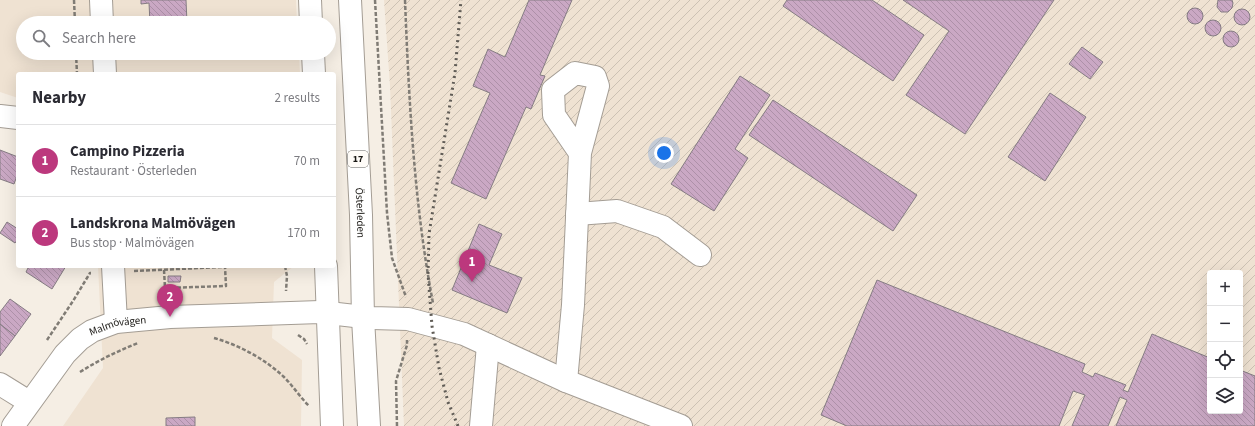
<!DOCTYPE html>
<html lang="en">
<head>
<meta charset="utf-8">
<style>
  body { margin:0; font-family:"Source Sans 3",sans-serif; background:#f2f2f3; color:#2b2b33 }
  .controls { position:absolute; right:12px; bottom:12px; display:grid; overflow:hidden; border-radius:4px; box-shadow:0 4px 16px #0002 }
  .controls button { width:36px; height:36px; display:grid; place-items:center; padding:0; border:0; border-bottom:1px solid #e1e1e2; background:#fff; color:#2b2b33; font:20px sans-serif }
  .you { position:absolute; left:664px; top:153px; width:14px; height:14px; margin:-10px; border:3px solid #fff; border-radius:50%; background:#1a73e8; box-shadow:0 0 0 6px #1a73e833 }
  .badge { display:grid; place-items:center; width:26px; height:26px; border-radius:50%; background:#bc387d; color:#fff; font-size:13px; font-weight:700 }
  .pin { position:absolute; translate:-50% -33px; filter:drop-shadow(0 1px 2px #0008) }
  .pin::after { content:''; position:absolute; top:21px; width:14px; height:12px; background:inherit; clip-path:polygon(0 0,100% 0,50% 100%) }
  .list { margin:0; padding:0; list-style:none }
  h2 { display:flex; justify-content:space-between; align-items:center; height:52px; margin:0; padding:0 16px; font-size:17px }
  h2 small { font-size:13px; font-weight:400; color:#7c7c81 }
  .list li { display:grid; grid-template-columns:26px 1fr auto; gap:12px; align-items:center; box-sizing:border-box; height:72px; padding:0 16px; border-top:1px solid #e1e1e2 }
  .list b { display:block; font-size:15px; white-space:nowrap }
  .list p { margin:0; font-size:13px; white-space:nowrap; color:#7c7c81 }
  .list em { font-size:13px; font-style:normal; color:#7c7c81 }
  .icon { flex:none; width:22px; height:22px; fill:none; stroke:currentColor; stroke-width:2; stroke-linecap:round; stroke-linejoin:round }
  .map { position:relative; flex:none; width:1255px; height:426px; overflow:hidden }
  .search { position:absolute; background:#fff; box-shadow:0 4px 16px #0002; left:16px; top:16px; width:320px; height:44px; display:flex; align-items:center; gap:10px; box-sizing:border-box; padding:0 14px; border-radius:22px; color:#7c7c81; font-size:15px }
  .panel { position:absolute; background:#fff; box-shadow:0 4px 16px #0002; left:16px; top:72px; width:320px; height:196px; border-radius:4px }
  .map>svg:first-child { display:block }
</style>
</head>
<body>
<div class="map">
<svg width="1255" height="426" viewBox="0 0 1255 426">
  <defs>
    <pattern id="industrial-furrows" width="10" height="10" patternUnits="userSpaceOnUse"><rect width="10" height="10" fill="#efe2d2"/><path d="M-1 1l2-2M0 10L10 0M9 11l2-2" fill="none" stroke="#ccc1b3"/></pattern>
    <pattern id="building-back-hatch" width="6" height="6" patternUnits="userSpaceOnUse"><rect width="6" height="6" fill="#caa8c4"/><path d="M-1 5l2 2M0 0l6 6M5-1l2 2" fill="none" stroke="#ad90a8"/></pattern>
  </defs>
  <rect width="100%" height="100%" fill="#f5eee4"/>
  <g fill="#efe2d2">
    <polygon points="0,0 296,0 297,23 23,23 23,53 299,53 300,74 18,74 18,98 0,92"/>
    <polygon points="98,266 294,266 274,282 272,338 302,360 301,426 63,426 103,368"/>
  </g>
  <path fill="url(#industrial-furrows)" fill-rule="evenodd" d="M384,0H1255V426H404L390,86ZM1210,273H1240V411H1210Z"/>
  <g fill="url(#building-back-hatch)" stroke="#857c83">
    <polygon points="141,0 186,0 187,23 150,23 149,3 141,4"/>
    <polygon points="529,0 572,0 540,75 545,76 531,109 526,107 486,199 451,183 490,93 473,86 488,49 505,57"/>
    <polygon points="787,0 872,0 924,35 893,81 783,6"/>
    <polygon points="903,0 1054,0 965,134 906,95 949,31"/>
    <polygon points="1218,0 1232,0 1233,3 1232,8 1228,12 1221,12 1217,7"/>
    <circle cx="1195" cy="16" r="8"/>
    <circle cx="1242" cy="17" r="8"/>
    <circle cx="1213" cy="28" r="8"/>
    <circle cx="1231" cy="39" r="8"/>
    <polygon points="1082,47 1103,62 1090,79 1069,64"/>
    <polygon points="740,76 770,95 735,149 748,158 714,211 671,184"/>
    <polygon points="1050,93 1086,117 1045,181 1008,157"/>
    <polygon points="773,100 917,195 893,231 749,135"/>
    <polygon points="0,150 18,157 18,173 14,184 0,179"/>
    <polygon points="7,222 18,229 18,239 15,243 0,233"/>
    <polygon points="479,224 502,234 489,265 522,278 507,313 452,290"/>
    <polygon points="29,266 66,266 52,289 26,272"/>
    <polygon points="168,276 181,276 180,282 168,282"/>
    <polygon points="877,280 1085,364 1082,372 1093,377 1095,373 1126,385 1123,390 1128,392 1152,334 1210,358 1210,411 1240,411 1240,370 1255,376 1255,426 1116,426 1127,400 1120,397 1108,426 1072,426 1085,395 1073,391 1059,426 847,426 821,415"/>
    <polygon points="10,299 31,314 15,336 0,324 0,312"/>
    <polygon points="0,324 15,336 0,356"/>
    <polygon points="195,417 195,426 166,426 166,418"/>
  </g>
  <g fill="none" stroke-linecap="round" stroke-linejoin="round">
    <g stroke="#a49d94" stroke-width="24">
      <g id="minor">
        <polyline points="101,0 102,23"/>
        <polyline points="104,53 105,74"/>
        <polyline points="0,116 18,118"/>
        <polyline points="577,214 617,211 663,227 700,255"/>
        <polyline points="113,266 116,322"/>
        <polyline points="566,381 573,305 580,153 598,86 595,77 575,73 553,90 554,115 580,153"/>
        <polyline points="0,384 29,402"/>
        <path id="s1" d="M13,426L65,354L80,339L92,331L116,322L170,317L320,312L372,318L408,319L464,334L566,381L681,426"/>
        <polyline points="481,426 488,345"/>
      </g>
    </g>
    <g stroke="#a49d94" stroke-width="24">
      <g id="major">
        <polyline points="310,0 311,23"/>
        <path id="s2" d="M350,0L361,215L363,318L369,426"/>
        <polyline points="313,53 314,74"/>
        <polyline points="326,266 332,426"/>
      </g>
    </g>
    <g stroke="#807c75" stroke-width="2.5" stroke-dasharray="4 2" stroke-linecap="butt">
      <polyline points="74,0 75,23"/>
      <polyline points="375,0 387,213 392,258 406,297"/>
      <path d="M405,0C409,101 414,204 433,303"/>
      <polyline points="76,53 77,74"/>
      <polyline points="285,266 287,276 286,291"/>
      <polyline points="164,270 165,288 226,286 225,267"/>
      <polyline points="134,271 245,266"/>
      <polyline points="298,335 304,339 307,344"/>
      <path d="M214,338C239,345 265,359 284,377C293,386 300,397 309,406"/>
      <polyline points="47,340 73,301 90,273 91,273"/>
      <path d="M80,372C99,360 118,351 138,343"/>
      <polyline points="397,426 396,381 407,345 407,340"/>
    </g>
    <use href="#minor" stroke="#fff" stroke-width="22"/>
    <use href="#major" stroke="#fff" stroke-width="22"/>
    <polyline stroke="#605c56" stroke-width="3" stroke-dasharray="2 4" stroke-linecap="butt" points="458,426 448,402 439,368 432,326 428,274 429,234 455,73 461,0"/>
  </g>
  <g text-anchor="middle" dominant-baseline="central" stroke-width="4" stroke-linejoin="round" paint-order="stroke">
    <rect fill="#fffcf8" stroke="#5f5d59" stroke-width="1" x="348" y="151" width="20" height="16" rx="3"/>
    <g font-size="10" font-weight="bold" fill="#1b1915">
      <text x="358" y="159">17</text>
    </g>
    <g font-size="11" fill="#1b1915" stroke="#fffcf8">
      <text stroke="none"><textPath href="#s2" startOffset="213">Österleden</textPath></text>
      <text stroke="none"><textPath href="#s1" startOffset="151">Malmövägen</textPath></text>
    </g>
  </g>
</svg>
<div class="controls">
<button>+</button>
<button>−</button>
<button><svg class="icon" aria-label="locate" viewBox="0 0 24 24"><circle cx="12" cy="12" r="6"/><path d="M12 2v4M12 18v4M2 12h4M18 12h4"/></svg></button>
<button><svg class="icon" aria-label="layers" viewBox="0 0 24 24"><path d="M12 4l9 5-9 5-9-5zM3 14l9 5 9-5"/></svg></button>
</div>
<div class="you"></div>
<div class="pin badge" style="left:472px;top:282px">1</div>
<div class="pin badge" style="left:170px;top:317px">2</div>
<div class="search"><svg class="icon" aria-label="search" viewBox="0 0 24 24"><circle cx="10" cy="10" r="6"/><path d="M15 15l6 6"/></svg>Search here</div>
<section class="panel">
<h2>Nearby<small>2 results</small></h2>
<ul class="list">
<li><span class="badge">1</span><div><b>Campino Pizzeria</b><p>Restaurant · Österleden</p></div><em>70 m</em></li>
<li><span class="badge">2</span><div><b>Landskrona Malmövägen</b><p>Bus stop · Malmövägen</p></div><em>170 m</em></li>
</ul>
</section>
</div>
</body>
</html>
